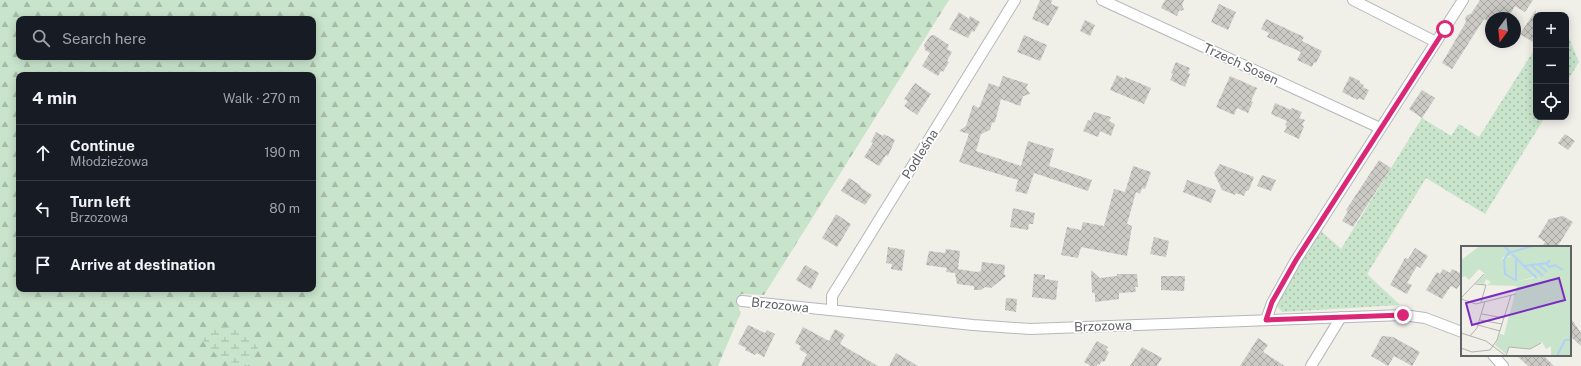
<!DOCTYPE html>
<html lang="en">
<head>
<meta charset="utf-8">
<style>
  body { margin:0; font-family:"Public Sans",sans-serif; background:#242831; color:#f1f3f6 }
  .controls { position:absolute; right:12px; top:12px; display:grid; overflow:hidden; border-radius:8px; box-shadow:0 2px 10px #0003 }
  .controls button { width:36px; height:36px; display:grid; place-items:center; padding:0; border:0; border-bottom:1px solid #363941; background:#171b24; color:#f1f3f6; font:20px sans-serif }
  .compass { position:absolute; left:1485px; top:12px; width:36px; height:36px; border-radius:50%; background:#171b24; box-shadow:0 2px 10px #0003; rotate:195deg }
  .stop { position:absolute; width:12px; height:12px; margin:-9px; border:3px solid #db2777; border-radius:50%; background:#fff }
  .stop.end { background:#db2777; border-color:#fff; box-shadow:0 1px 4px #0008 }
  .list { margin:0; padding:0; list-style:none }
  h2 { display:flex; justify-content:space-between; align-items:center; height:52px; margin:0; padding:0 16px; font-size:17px }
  h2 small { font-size:13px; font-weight:400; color:#9ea1a6 }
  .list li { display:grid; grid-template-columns:26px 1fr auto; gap:12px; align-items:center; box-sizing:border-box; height:56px; padding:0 16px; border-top:1px solid #363941 }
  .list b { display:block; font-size:15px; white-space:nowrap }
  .list p { margin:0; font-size:13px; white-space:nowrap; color:#9ea1a6 }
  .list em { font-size:13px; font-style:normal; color:#9ea1a6 }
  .icon { flex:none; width:22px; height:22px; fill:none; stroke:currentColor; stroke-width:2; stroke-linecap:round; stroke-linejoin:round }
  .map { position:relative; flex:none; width:1581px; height:366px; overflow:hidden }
  .search { position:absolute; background:#171b24; box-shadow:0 2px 10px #0003; left:16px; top:16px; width:300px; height:44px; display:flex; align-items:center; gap:10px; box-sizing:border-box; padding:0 14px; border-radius:8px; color:#9ea1a6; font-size:15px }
  .panel { position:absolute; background:#171b24; box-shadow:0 2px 10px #0003; left:16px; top:72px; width:300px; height:220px; border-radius:8px }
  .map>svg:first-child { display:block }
</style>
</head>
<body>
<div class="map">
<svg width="1581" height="366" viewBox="0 0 1581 366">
  <defs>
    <pattern id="grass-dots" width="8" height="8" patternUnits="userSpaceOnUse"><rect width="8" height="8" fill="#c8e4cb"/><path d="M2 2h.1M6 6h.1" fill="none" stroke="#a6bca9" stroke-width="1.8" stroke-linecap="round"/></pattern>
    <pattern id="forest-firs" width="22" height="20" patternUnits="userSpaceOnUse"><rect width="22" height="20" fill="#c8e4cb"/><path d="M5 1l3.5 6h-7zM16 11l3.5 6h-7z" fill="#a6bca9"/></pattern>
    <pattern id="wetland-marsh" width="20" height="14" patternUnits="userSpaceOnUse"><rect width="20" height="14" fill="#c8e4cb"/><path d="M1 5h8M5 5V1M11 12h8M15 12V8" fill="none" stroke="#a6bca9"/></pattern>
    <pattern id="building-cross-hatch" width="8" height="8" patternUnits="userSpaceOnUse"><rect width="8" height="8" fill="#cbcac4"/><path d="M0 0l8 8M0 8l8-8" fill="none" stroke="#a8a7a3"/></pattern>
  </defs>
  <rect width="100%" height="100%" fill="#f0efe8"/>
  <g fill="url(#grass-dots)">
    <polygon points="1566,31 1579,62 1566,83"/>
    <polygon points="1536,47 1536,117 1545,117 1485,214 1426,178 1367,274 1400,305 1282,312 1277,306 1280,296 1321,231 1341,249 1422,118 1451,136 1459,124 1479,137"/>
  </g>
  <path fill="url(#forest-firs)" fill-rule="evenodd" d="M0,0H949L764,295L741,294L739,310L741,312L718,366H0ZM19,19H313V57H19ZM19,75H313V289H19Z"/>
  <polygon fill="url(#wetland-marsh)" points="214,326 243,328 258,348 248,366 221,360 203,340"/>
  <g fill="url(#building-cross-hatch)">
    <polygon points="1040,0 1052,0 1051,4 1059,7 1048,26 1032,19"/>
    <polygon points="1165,0 1184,0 1182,5 1184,10 1179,11 1177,16 1161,8"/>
    <polygon points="1480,0 1533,0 1525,12 1515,6 1508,18 1491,18 1491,23 1484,19 1452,69 1442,63 1466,22 1465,19 1467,15 1471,14"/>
    <polygon points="1219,4 1236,12 1228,30 1211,22"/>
    <polygon points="1536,10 1536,44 1520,34"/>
    <polygon points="959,12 969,19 970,16 980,22 974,32 972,31 968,38 949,29"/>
    <polygon points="1266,19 1304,37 1302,41 1322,51 1316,63 1314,62 1312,67 1297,60 1301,52 1267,37 1269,33 1261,29"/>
    <polygon points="1085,20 1095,25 1090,36 1080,31"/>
    <polygon points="934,35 949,45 947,49 952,52 947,61 949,62 943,72 941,71 938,76 922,66 930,53 925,50 924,45 930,36"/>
    <polygon points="1024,35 1047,45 1040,61 1017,52"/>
    <polygon points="1176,62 1190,68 1188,73 1190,74 1185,87 1170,80 1173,74 1171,73"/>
    <polygon points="1117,75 1125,79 1125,77 1151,88 1144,104 1110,90"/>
    <polygon points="1003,76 1028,84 1026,88 1030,94 1023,96 1020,106 1001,99 995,122 992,123 990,130 981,134 976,151 1021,166 1028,141 1054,149 1049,166 1092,180 1088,191 1034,173 1027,194 1015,191 1018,180 959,162 969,134 959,131 966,126 973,105 979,108 989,83 999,87"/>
    <polygon points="1230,76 1257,88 1251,101 1253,102 1248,113 1237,108 1234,115 1216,107"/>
    <polygon points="1350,76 1360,81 1360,83 1364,85 1363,87 1369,90 1364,100 1358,98 1358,100 1342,92"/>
    <polygon points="915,83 931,94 917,115 904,106 908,101 904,99"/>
    <polygon points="1422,90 1435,98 1422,118 1409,109"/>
    <polygon points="1275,103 1291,110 1292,108 1302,112 1299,118 1305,120 1302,125 1304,126 1299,139 1284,132 1287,126 1285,125 1287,121 1271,114"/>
    <polygon points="1094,112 1111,117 1109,121 1115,124 1111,136 1100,131 1098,137 1083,131 1088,120 1090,121"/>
    <polygon points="876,132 883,136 884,134 895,140 888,156 886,155 879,166 864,157 873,143 871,142"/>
    <polygon points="1565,134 1575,141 1568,150 1558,143"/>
    <polygon points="1379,160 1391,168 1353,227 1342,221 1348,211 1346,210"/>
    <polygon points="1220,164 1254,177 1249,190 1246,191 1244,196 1236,193 1235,195 1222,190 1214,173"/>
    <polygon points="1133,166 1151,172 1145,189 1142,188 1140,194 1136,192 1127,224 1132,226 1127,256 1081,247 1078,258 1061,255 1067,227 1081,230 1083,222 1104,226 1114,189 1125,192"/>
    <polygon points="1262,175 1276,180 1271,191 1257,186"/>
    <polygon points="849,178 861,186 860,187 872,195 865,205 841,191"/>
    <polygon points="1187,180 1216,190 1211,203 1183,192"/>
    <polygon points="1013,208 1035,213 1033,224 1029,224 1028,230 1010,227"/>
    <polygon points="836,214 851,224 837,247 822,238"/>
    <polygon points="1563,216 1573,222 1557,247 1542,247 1545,242 1538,237 1549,219"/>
    <polygon points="1154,237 1169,241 1166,257 1150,254"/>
    <polygon points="888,247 905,250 902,271 891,269 892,264 886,263"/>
    <polygon points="1415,248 1428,256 1420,268 1417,266 1407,283 1412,285 1407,294 1390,285 1405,258 1408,259"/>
    <polygon points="946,249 960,251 958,269 977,272 981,271 982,262 1005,265 1004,274 1006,276 991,288 985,287 981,290 974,290 974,286 957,284 955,273 946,272 947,268 926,265 929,251 945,253"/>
    <polygon points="805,265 819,273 811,289 796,280"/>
    <polygon points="1443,269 1450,273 1452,269 1462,274 1462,281 1457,289 1451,286 1442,299 1426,290 1437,272 1440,274"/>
    <polygon points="1091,270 1100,278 1117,276 1117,274 1137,274 1138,287 1135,287 1136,292 1119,293 1119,299 1095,302 1095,294 1092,292"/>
    <polygon points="1034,274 1045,275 1045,279 1058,281 1056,300 1032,297"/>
    <polygon points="1161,276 1185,276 1184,291 1161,290"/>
    <polygon points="1006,298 1017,299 1016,312 1005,310"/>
    <polygon points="1570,317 1581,333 1581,346 1570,336"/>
    <polygon points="748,325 765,333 767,330 775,334 764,357 757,353 755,355 745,350 746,348 738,344"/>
    <polygon points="803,327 829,341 835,329 845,335 840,344 878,366 801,366 807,354 799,349 801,346 795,343"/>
    <polygon points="1382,336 1393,337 1420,352 1412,366 1394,356 1388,366 1371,356"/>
    <polygon points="1258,338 1268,345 1263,352 1285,366 1240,366"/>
    <polygon points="1097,341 1108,347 1106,350 1109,352 1104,362 1102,361 1099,365 1098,364 1097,366 1091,366 1084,362"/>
    <polygon points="1142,347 1162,358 1157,366 1130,366"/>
    <polygon points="896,353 918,366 889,366"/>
    <polygon points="1516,355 1543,355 1554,366 1528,366"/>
  </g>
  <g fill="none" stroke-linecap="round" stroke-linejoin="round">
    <g stroke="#b5b7bb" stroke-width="12">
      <g id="street">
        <polyline points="1102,0 1380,128"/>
        <polyline points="1353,0 1436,42"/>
        <polyline points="742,301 973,325 1030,329 1403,315 1425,318 1462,332"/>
        <polyline points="832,310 832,296 1015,0"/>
        <polyline points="1266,320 1272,303 1296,260 1463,0"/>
        <polyline points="1493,355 1503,366"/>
        <polyline points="1311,366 1341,317"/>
      </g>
    </g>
    <use href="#street" stroke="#fff" stroke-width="10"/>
  </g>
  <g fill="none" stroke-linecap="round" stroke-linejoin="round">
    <polyline stroke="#db2777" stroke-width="5" points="1403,315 1266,320 1272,302 1296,260 1445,29"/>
  </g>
  <g text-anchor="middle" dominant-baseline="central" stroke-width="3.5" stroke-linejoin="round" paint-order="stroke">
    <g font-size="13" fill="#5f6266" stroke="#fff">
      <text transform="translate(1241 64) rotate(25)">Trzech Sosen</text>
      <text transform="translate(920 154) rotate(-58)">Podleśna</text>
      <text transform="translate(780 305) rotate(6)">Brzozowa</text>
      <text transform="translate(1103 326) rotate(-2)">Brzozowa</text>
    </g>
  </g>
  <g transform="translate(1461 246)">
    <rect width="110" height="110" fill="#f0efe8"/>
    <path d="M56,4L77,11L79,13L77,17L89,21L86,30L80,28L83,33L79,34L76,30L59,35L46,30L36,20L38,14L51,10L50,6ZM110,88L109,110H90V99Z" fill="#c8e4cb"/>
    <path d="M19,0H110V88L85,103L81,96L69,103L48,101L45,108L34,99L39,88L43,89L56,40L26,39L30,36L25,33L23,38L15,37L24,28L18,23L8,34L4,30L0,32V14ZM56,4L77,11L79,13L77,17L88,21L86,30L79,28L83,33L79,34L72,28L73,32L59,35L46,30L36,20L42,11L51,10L50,6Z" fill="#c8e4cb" fill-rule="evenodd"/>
    <path fill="none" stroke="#b1d1f6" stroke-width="2" d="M43,0L63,20L86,17L89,14M48,6L43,14L44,28L54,34M48,7L71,0M55,14V35M84,17L89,21L94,19L102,24M77,18L86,26M70,19L82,30M63,20L76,32M96,110L104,94H110"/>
    <path fill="none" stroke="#b2b3b0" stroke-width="1" d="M14,38L25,39L20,56M0,52L23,28M0,53L15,58L55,48M21,68L43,72M19,74L41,78M17,79L39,85M0,87L25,95L45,110M9,90L16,82L24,55M0,102L11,106L29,104L36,94L50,49M45,110L48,101L69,103L80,97"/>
    <path fill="#7b2cbf" fill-opacity="0.15" stroke="#7b2cbf" stroke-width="2" d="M98,32L104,54L11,79L5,57Z"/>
    <rect width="110" height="110" fill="none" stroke="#5f6266" stroke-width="2"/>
  </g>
</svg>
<div class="controls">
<button>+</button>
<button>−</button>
<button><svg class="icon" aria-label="locate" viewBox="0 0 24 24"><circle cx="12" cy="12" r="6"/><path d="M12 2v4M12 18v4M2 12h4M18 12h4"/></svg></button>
</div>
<svg class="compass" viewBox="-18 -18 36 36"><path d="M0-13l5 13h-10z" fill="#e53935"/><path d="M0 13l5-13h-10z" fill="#9ea1a6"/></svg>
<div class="stop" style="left:1445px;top:29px"></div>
<div class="stop end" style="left:1403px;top:315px"></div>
<div class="search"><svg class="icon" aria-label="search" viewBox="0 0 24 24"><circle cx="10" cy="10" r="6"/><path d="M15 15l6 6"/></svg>Search here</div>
<section class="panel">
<h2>4 min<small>Walk · 270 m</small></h2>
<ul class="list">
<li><svg class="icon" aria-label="ahead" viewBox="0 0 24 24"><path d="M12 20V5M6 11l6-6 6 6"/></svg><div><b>Continue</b><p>Młodzieżowa</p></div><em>190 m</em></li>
<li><svg class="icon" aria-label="left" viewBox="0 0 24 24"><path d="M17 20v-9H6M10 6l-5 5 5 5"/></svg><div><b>Turn left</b><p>Brzozowa</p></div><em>80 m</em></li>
<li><svg class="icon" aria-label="arrive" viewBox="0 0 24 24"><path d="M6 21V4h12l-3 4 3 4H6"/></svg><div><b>Arrive at destination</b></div></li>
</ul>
</section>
</div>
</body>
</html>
